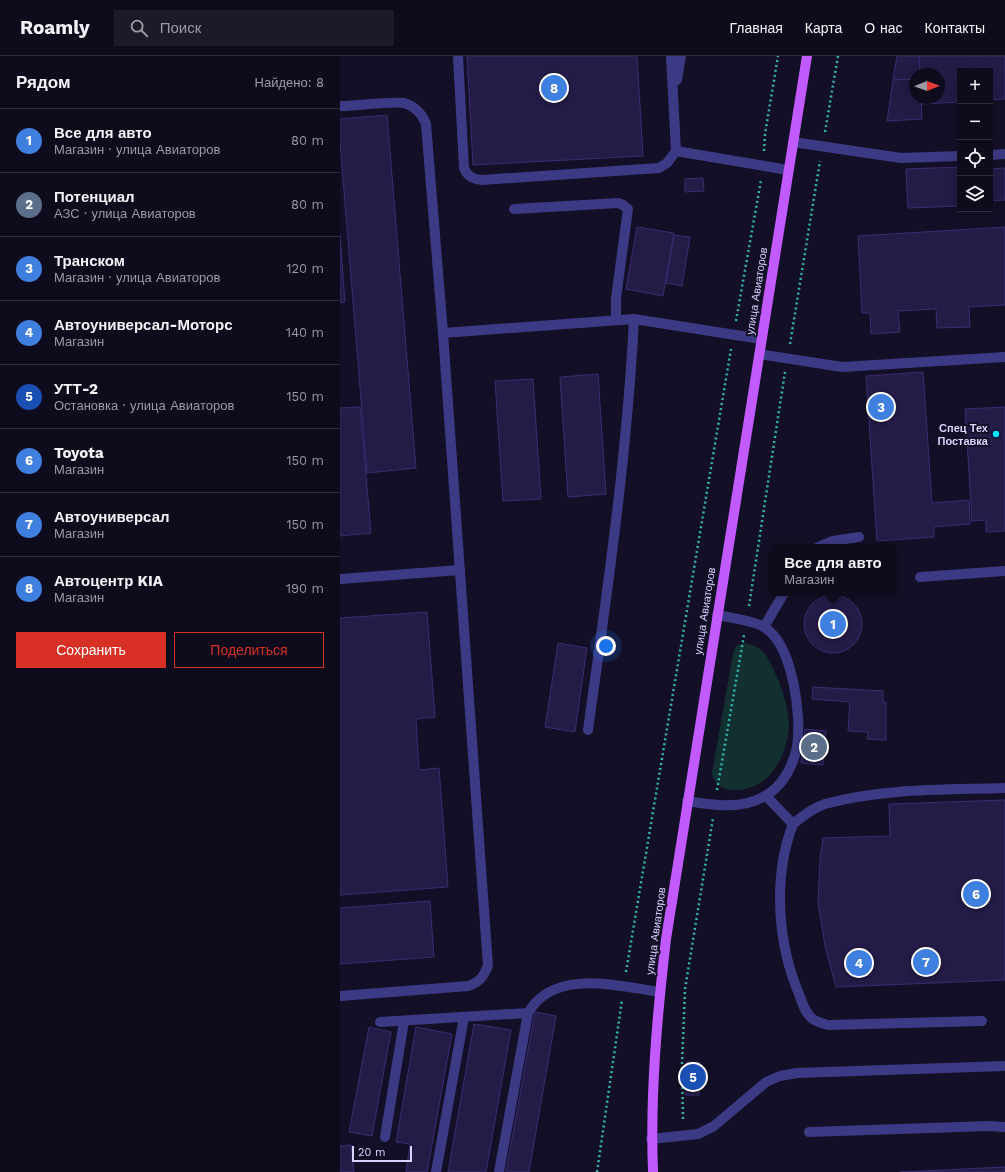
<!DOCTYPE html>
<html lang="ru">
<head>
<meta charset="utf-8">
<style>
  body { margin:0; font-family:"Work Sans",sans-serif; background:#1c1929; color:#f1f3f6 }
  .controls { position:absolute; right:12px; top:12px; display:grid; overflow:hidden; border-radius:0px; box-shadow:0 4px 16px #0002 }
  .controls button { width:36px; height:36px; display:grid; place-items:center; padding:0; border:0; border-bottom:1px solid #2e2b3b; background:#0e0b1c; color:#f1f3f6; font:20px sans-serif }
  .compass { position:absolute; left:569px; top:12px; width:36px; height:36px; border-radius:50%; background:#0e0b1c; box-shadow:0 4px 16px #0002; rotate:89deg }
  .scale { position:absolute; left:12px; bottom:10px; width:60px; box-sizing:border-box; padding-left:4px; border:2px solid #d9d4ff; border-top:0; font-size:11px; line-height:14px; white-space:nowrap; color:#d9d4ff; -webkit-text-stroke:3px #130f26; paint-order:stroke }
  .you { position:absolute; left:266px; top:590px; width:14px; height:14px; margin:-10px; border:3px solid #fff; border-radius:50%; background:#1a73e8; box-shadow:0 0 0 6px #1a73e833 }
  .badge { display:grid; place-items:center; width:26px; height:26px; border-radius:50%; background:#d93025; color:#fff; font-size:13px; font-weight:700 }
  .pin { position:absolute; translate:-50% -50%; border:2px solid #fff; box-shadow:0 1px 4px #0006 }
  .popup { position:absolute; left:430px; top:488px; width:126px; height:52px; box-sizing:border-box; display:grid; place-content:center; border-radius:0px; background:#0e0b1c; filter:drop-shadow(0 1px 3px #0005); font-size:13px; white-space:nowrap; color:#9b9ba3 }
  .popup b { font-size:15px; color:#f1f3f6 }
  .popup::after { content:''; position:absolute; left:50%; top:100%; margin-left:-8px; border:8px solid transparent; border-top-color:#0e0b1c }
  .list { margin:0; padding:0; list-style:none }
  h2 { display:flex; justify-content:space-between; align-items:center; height:52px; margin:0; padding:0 16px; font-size:17px }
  h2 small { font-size:13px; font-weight:400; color:#9b9ba3 }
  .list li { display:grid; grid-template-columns:26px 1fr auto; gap:12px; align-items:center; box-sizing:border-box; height:64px; padding:0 16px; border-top:1px solid #2e2b3b }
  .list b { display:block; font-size:15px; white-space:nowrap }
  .list p { margin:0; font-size:13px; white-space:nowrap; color:#9b9ba3 }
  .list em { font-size:13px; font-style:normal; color:#9b9ba3 }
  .actions { display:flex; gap:8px; padding:12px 16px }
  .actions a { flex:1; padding:9px 0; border:1px solid #d93025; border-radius:0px; text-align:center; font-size:14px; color:#d93025 }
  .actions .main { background:#d93025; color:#fff }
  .icon { flex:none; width:22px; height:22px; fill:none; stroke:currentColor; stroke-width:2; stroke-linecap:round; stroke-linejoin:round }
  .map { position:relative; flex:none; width:665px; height:1116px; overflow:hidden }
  header { display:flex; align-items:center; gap:24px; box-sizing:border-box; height:56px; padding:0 20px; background:#0e0b1c; border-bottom:1px solid #2e2b3b }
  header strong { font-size:19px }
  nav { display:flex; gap:22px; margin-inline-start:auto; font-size:14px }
  .search { width:280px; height:36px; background:#1c1929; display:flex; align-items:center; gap:10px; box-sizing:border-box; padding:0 14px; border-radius:0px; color:#9b9ba3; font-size:15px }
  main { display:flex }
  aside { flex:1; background:#0e0b1c }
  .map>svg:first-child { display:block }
</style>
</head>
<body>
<header>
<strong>Roamly</strong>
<div class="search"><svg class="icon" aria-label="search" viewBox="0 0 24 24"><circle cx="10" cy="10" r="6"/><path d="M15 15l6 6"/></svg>Поиск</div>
<nav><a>Главная</a><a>Карта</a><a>О нас</a><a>Контакты</a></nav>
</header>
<main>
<aside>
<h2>Рядом<small>Найдено: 8</small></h2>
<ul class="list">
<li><span class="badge" style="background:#3f7fe0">1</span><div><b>Все для авто</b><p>Магазин · улица Авиаторов</p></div><em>80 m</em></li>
<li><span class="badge" style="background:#5c6f8a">2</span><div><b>Потенциал</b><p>АЗС · улица Авиаторов</p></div><em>80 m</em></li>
<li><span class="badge" style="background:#3f7fe0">3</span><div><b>Транском</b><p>Магазин · улица Авиаторов</p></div><em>120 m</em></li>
<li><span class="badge" style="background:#3f7fe0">4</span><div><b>Автоуниверсал-Моторс</b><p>Магазин</p></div><em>140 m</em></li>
<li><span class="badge" style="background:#1a4fb4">5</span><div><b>УТТ-2</b><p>Остановка · улица Авиаторов</p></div><em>150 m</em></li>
<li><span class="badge" style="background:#3f7fe0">6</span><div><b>Toyota</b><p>Магазин</p></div><em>150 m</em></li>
<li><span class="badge" style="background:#3f7fe0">7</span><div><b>Автоуниверсал</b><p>Магазин</p></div><em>150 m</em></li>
<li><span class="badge" style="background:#3f7fe0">8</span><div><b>Автоцентр KIA</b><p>Магазин</p></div><em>190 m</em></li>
</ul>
<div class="actions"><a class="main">Сохранить</a><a>Поделиться</a></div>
</aside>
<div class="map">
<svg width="665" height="1116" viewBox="0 0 665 1116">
  <rect width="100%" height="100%" fill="#130f26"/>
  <path fill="#12302f" d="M404,587C424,590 427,600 435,617C442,632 449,652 449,670C448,688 441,707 429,720C415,736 377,743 372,717L393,598L396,590Z"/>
  <g fill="#241b47" stroke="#3b2d73">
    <polygon points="127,0 297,0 303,100 133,109"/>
    <polygon points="557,0 579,0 580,18 575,18 575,23 553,24"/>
    <polygon points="579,0 665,0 665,43 650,44 650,15 620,15 620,46 582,48 582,42 599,42 599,18 580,18"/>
    <polygon points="575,23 575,42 581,42 582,63 547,65 553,24"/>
    <polygon points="47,59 76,412 27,417 0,86 0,63"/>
    <polygon points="620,111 620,150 568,152 566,113"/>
    <polygon points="665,112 665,144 650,145 650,113"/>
    <polygon points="363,122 364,135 345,136 345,123"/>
    <polygon points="297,171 334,177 323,240 286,233"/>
    <polygon points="665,171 665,249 629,251 630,271 597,272 596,253 558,255 560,276 531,278 530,257 522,257 518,180"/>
    <polygon points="0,179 5,246 0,247"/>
    <polygon points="334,179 350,181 342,230 326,227"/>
    <polygon points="583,316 592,447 629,444 630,468 594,471 594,481 537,485 526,320"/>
    <polygon points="258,318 266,438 228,441 220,321"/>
    <polygon points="193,323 201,443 163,445 155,325"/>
    <polygon points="20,351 31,477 0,480 0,352"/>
    <polygon points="665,351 665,475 646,476 646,464 632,465 625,353"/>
    <circle cx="493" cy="568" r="29"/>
    <polygon points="87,556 95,661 76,663 79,714 99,712 108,831 0,839 0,562"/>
    <polygon points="218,587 247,592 235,676 205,671"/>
    <polygon points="473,631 543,635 543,646 546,646 546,684 527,683 528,676 508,675 510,646 472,643"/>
    <polygon points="465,673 486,675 483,709 461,707"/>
    <polygon points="665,744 665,924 496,931 485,890 478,847 480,804 483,782 550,780 549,748"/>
    <polygon points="90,845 94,901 0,908 0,852"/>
    <polygon points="195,956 216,960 189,1116 166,1116"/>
    <polygon points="134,968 171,974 146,1116 108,1116"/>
    <polygon points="29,971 51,976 32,1080 9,1076"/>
    <polygon points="76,971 112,978 87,1116 66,1116 70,1088 56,1086"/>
    <rect x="346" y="1006" width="13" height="33"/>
    <polygon points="11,1089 14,1116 0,1116 0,1090"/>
    <polygon points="665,1111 665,1116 560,1116"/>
  </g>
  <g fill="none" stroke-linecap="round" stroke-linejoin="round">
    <g stroke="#2fb8b0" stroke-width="2.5" stroke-dasharray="2 3" stroke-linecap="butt">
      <polyline points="485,76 498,0"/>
      <polyline points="424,95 425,78 438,0"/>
      <polyline points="396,265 421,124"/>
      <polyline points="450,288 480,105"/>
      <polyline points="409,550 445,316"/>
      <polyline points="377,734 404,579"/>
      <polyline points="286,916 391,293"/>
      <polyline points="343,1063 342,1009 345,933 373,762"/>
      <polyline points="257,1116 282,944"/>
    </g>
    <g stroke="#3d3a85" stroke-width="10">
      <path d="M118,0L124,112C128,121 133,123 142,124L319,112L327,107L336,95L331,0"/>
      <polyline points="337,24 341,0"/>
      <path d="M0,50C14,50 53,45 64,47C75,50 82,58 86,68L103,277L148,910C143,921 140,926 128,930L0,940"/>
      <polyline points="453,86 561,102 620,100"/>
      <polyline points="336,95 448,114"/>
      <polyline points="650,99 665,98"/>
      <polyline points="174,153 278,147 283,149 288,153 276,242 276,263"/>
      <polyline points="103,277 294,263 421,283"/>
      <polyline points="419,298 502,311 665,301"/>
      <polyline points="478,491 493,485 519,481"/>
      <polyline points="580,521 665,515"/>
      <polyline points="0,523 120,514"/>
      <polyline points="424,571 444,537"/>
      <path d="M248,674C267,537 287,401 294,263"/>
      <path d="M426,740L453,768C433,820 437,886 459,938C462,947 466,959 474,964C478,966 484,968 488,969L642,965"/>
      <path d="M347,745C373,749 401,754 425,740C443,730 453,710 457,691C462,661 453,588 424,571C411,564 392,562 377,559"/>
      <path d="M453,768C463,760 473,752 485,748C543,732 605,734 665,732"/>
      <polyline points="40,966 188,957"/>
      <polyline points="469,1076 650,1070 665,1071"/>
      <polyline points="45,1081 64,965"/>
      <polyline points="311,1083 358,1078 374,1070 426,1026 440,1020 457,1017 665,1010"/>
      <polyline points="96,1116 124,961"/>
      <path d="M159,1116L188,957C214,912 277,930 320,936"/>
    </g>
    <path stroke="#c25bff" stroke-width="10" d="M313,1116C310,1038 317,961 326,883L467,0"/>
  </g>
  <circle fill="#00e5ff" stroke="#130f26" stroke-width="1.5" cx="656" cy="378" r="4"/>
  <g text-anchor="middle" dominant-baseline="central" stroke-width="4" stroke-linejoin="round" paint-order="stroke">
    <g font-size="11" fill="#d9d4ff" stroke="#130f26">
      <text transform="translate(417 235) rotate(-81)">улица Авиаторов</text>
      <text transform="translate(365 555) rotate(-81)">улица Авиаторов</text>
      <text transform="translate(316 875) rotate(-82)">улица Авиаторов</text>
    </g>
    <g font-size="11" font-weight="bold" fill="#d9d4ff" stroke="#130f26" text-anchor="end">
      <text x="648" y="372">Спец Тех<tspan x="648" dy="13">Поставка</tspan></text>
    </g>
  </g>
</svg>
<div class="controls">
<button>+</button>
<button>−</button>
<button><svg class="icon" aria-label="locate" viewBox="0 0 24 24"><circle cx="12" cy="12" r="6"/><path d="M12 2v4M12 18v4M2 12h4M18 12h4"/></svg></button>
<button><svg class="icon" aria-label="layers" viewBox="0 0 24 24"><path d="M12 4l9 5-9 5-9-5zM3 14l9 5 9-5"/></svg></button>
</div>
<svg class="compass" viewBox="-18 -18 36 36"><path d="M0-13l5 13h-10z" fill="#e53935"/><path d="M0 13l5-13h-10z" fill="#9b9ba3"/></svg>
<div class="scale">20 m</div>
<div class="you"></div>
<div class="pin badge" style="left:493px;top:568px;background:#3f7fe0">1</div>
<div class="popup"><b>Все для авто</b>Магазин</div>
<div class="pin badge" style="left:474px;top:691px;background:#5c6f8a">2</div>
<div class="pin badge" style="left:541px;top:351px;background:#3f7fe0">3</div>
<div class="pin badge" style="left:519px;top:907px;background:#3f7fe0">4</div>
<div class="pin badge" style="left:353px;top:1021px;background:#1a4fb4">5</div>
<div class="pin badge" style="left:636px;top:838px;background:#3f7fe0">6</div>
<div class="pin badge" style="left:586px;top:906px;background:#3f7fe0">7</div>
<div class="pin badge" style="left:214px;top:32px;background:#3f7fe0">8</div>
</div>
</main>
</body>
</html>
